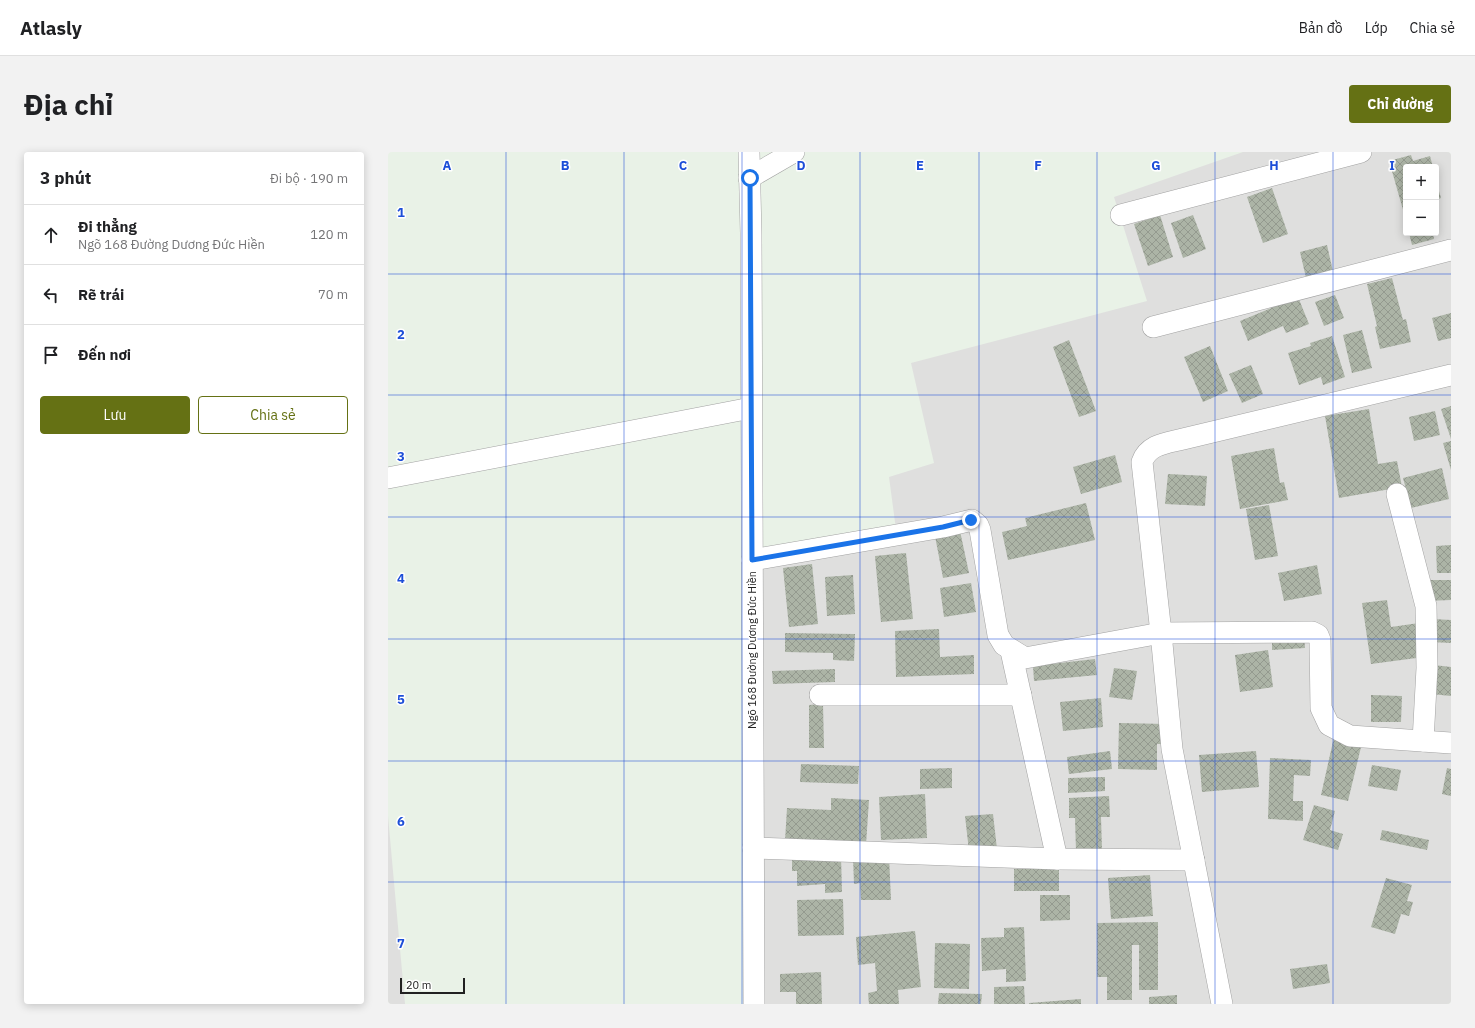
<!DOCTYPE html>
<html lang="vi">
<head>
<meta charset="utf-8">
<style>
  body { margin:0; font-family:"IBM Plex Sans",sans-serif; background:#f2f2f2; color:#202124 }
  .controls { position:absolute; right:12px; top:12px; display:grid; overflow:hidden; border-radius:4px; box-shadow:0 2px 10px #0003 }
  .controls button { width:36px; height:36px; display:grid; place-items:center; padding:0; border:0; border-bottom:1px solid #e0e0e0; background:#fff; color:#202124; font:20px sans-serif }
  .scale { position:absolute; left:12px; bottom:10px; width:65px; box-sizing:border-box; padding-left:4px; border:2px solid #212121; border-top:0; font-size:11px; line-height:14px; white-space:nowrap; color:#212121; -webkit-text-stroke:3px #fff; paint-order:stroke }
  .stop { position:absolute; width:12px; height:12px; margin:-9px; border:3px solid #1a73e8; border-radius:50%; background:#fff }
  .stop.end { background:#1a73e8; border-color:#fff; box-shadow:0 1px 4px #0008 }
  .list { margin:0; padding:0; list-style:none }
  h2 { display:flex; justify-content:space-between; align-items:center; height:52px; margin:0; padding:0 16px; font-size:17px }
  h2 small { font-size:13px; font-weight:400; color:#757577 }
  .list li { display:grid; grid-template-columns:26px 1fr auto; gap:12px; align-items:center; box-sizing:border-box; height:60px; padding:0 16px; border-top:1px solid #e0e0e0 }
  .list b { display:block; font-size:15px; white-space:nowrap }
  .list p { margin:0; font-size:13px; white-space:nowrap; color:#757577 }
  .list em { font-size:13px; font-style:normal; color:#757577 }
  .actions { display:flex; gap:8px; padding:12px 16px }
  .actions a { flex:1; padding:9px 0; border:1px solid #657114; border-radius:4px; text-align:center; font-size:14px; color:#657114 }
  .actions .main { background:#657114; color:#fff }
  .icon { flex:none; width:22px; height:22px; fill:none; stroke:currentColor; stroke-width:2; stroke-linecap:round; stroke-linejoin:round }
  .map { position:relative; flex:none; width:1063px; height:852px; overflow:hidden; border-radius:4px }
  header { display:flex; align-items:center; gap:24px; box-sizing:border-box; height:56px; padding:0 20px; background:#fff; border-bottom:1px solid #e0e0e0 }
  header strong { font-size:19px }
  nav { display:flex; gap:22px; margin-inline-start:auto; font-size:14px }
  .intro { display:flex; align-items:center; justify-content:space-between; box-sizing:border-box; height:96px; padding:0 24px }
  h1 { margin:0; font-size:28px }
  .button { padding:10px 18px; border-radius:4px; background:#657114; color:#fff; font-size:14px; font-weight:700 }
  main { display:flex; gap:24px; padding:0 24px }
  aside { flex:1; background:#fff; border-radius:4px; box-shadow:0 2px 10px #0003 }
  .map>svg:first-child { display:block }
</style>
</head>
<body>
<header>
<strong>Atlasly</strong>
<nav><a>Bản đồ</a><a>Lớp</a><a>Chia sẻ</a></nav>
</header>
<div class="intro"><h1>Địa chỉ</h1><a class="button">Chỉ đường</a></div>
<main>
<aside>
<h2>3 phút<small>Đi bộ · 190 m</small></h2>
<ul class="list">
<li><svg class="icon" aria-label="ahead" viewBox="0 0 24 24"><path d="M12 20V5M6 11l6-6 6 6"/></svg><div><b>Đi thẳng</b><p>Ngõ 168 Đường Dương Đức Hiền</p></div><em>120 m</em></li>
<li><svg class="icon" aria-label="left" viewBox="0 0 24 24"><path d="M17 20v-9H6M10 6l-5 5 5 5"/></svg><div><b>Rẽ trái</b></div><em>70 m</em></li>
<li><svg class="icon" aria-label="arrive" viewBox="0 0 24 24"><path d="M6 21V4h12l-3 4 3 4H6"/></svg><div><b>Đến nơi</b></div></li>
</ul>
<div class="actions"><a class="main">Lưu</a><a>Chia sẻ</a></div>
</aside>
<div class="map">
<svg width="1063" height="852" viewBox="0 0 1063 852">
  <defs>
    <pattern id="building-cross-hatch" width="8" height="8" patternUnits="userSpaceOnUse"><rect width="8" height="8" fill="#acb4a6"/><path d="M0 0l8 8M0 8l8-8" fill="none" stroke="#949a8f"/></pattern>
  </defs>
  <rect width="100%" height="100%" fill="#e9f2e7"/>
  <g fill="#dfdfde" fill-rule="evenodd">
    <path d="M855,0H1063V852H371L363,410L509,385L501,325L546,311L523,211L759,149L726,45ZM1018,15H1048V81H1018Z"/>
    <polygon points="0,664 17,852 0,852"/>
  </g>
  <g fill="url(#building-cross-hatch)">
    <polygon points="1023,3 1025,9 1042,4 1045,15 1018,15 1018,68 1001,9"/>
    <polygon points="1048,29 1053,46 1048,48"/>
    <polygon points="884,36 900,82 875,91 859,45"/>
    <polygon points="772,63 785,105 760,114 746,72"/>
    <polygon points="805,63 818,97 795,106 783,71"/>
    <polygon points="1021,81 1045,81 1046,87 1024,93"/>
    <polygon points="939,93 946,124 919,130 912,100"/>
    <polygon points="1004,126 1015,168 1018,167 1023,190 992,197 987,175 989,174 979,132"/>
    <polygon points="947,143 956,166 936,174 927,150"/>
    <polygon points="910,145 921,172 898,181 895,174 860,189 852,169"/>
    <polygon points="1063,161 1063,186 1050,189 1044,166"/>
    <polygon points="974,178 984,216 964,221 955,183"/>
    <polygon points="944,184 957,225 935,233 933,225 911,233 900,201 923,194 922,191"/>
    <polygon points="681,188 708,259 691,265 665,195"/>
    <polygon points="822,194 840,239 815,250 796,205"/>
    <polygon points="863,213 875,242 854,251 841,222"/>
    <polygon points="1063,254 1063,287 1053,257"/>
    <polygon points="981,257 990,312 1009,309 1014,335 951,346 937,264"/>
    <polygon points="1047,259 1052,283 1026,289 1021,265"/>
    <polygon points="1063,289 1063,318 1055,291"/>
    <polygon points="886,296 892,331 896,330 900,348 852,357 843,304"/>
    <polygon points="727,303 734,330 693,342 685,315"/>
    <polygon points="1054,316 1061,347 1023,356 1015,326"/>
    <polygon points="780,322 819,324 817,354 777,352"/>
    <polygon points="698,351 707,388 620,408 614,380 639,374 637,366"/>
    <polygon points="881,353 890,404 867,408 858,357"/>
    <polygon points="572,379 581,421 555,426 547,384"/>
    <polygon points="1063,393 1063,421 1049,421 1048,394"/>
    <polygon points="518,401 525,467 493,470 487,404"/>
    <polygon points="424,412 430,472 401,475 395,416"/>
    <polygon points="929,413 934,442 896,449 890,421"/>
    <polygon points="465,423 467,462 439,464 437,425"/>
    <polygon points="1038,428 1063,428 1063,448 1038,449"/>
    <polygon points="583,431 588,460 556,465 552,436"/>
    <polygon points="999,448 1003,475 1031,471 1036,505 983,512 974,451"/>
    <polygon points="1045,467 1063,468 1063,491 1043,490"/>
    <polygon points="551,477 552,505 586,503 586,522 508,525 507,479"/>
    <polygon points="397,481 467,482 466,509 445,508 445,501 397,500"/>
    <polygon points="916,483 917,496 884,498 884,485"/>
    <polygon points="880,498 885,535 852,540 847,503"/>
    <polygon points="707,507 709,523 646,529 645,514"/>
    <polygon points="1046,513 1063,515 1063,544 1043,542"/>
    <polygon points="726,516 749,519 744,548 721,545"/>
    <polygon points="447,517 447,530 385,532 384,519"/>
    <polygon points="983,543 1014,544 1013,570 983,570"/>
    <polygon points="713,546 715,575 675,579 672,550"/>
    <polygon points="435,552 436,596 421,596 421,553"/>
    <polygon points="731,571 779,572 779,592 769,592 769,618 730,617"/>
    <polygon points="946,585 974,591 960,649 933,643"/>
    <polygon points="722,599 724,617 681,622 679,605"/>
    <polygon points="868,599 871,635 814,640 811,603"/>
    <polygon points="882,606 923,608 922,624 906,623 905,649 915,649 915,669 880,667"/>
    <polygon points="413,612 471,614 470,632 412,630"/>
    <polygon points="984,613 1013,618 1009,639 980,634"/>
    <polygon points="564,616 564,636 532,637 532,617"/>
    <polygon points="1059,616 1063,617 1063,644 1054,642"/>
    <polygon points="717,625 717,639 680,641 680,626"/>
    <polygon points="537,642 539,686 493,688 491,645"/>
    <polygon points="721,644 722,665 713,665 714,698 688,699 687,666 681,666 681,646"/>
    <polygon points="443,646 481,648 478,693 397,689 399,656 443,658"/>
    <polygon points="926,653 947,659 942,678 955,682 950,698 915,688"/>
    <polygon points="605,662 609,697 581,699 577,664"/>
    <polygon points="994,678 1041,688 1039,698 992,688"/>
    <polygon points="453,704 454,740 437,741 437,732 409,734 409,719 404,719 404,706"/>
    <polygon points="501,704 503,748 473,748 472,731 466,732 465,705"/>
    <rect x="626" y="717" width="45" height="22"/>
    <polygon points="762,723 765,764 723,767 720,726"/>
    <polygon points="998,726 1024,733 1019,749 1025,750 1021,764 1013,762 1007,782 983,775"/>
    <polygon points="652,743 682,743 682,768 652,769"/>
    <polygon points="455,747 456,783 410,784 409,748"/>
    <polygon points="770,770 770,838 751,838 751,793 744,793 744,848 719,848 719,825 709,825 709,771"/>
    <polygon points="636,775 638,829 618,830 618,817 594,819 593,786 616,785 616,776"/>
    <polygon points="527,779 533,835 510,838 511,852 481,852 480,841 489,839 487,811 470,813 468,785"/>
    <polygon points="547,791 582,792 581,837 546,836"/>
    <polygon points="939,812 942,831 905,837 902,817"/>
    <polygon points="433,820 434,852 408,852 408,840 392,840 392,822"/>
    <polygon points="636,834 637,852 606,852 606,835"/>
    <polygon points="551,841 594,842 593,852 550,852"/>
    <polygon points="789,843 789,852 761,852 761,845"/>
    <polygon points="693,847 693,852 641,852 641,851"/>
  </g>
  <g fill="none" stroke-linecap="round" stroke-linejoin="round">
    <g stroke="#a2a2a2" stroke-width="22">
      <g id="minor">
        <polyline points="361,0 363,81 366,852"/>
        <polyline points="361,26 406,0"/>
        <polyline points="733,63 973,0"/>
        <polyline points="765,175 1063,98"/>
        <polyline points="0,326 363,256"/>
        <polyline points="1009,342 1038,454 1039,516 1035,589"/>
        <polyline points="364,408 555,375 584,368 590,373 592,378 610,483 616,493 637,506 773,481 924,480 930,483 932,488 933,556 941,573 962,584 1063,591"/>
        <polyline points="623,499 669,707"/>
        <polyline points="432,543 633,543"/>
        <polyline points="365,696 669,707 806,708"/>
        <path d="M834,852L784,597L773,481L754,310C760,292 779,291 795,287L1063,223"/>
      </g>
    </g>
    <use href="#minor" stroke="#fff" stroke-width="21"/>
  </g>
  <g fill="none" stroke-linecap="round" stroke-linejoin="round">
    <polyline stroke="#1a73e8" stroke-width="5" points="362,26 364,408 555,375 583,368"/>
  </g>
  <path fill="none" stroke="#1d4ed8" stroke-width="1" stroke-opacity="0.55" d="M118,0V852M236,0V852M354,0V852M472,0V852M591,0V852M709,0V852M827,0V852M945,0V852M0,122H1063M0,243H1063M0,365H1063M0,487H1063M0,609H1063M0,730H1063"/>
  <g text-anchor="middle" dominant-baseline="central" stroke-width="3" stroke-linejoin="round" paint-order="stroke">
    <g font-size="11" fill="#212121" stroke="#fff">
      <text transform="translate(364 498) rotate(-90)">Ngõ 168 Đường Dương Đức Hiền</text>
    </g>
  </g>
  <g font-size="13" text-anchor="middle" font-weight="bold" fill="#1d4ed8" stroke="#fff" stroke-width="3" stroke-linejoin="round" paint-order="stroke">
    <text x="59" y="18">A</text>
    <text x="177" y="18">B</text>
    <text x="295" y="18">C</text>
    <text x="413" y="18">D</text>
    <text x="532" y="18">E</text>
    <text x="650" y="18">F</text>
    <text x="768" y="18">G</text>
    <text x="886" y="18">H</text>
    <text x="1004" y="18">I</text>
    <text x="13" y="65">1</text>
    <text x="13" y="187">2</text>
    <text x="13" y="309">3</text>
    <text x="13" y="431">4</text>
    <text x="13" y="552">5</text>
    <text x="13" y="674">6</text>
    <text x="13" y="796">7</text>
  </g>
</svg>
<div class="controls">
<button>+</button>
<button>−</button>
</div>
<div class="scale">20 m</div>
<div class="stop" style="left:362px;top:26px"></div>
<div class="stop end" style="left:583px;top:368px"></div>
</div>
</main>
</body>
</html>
